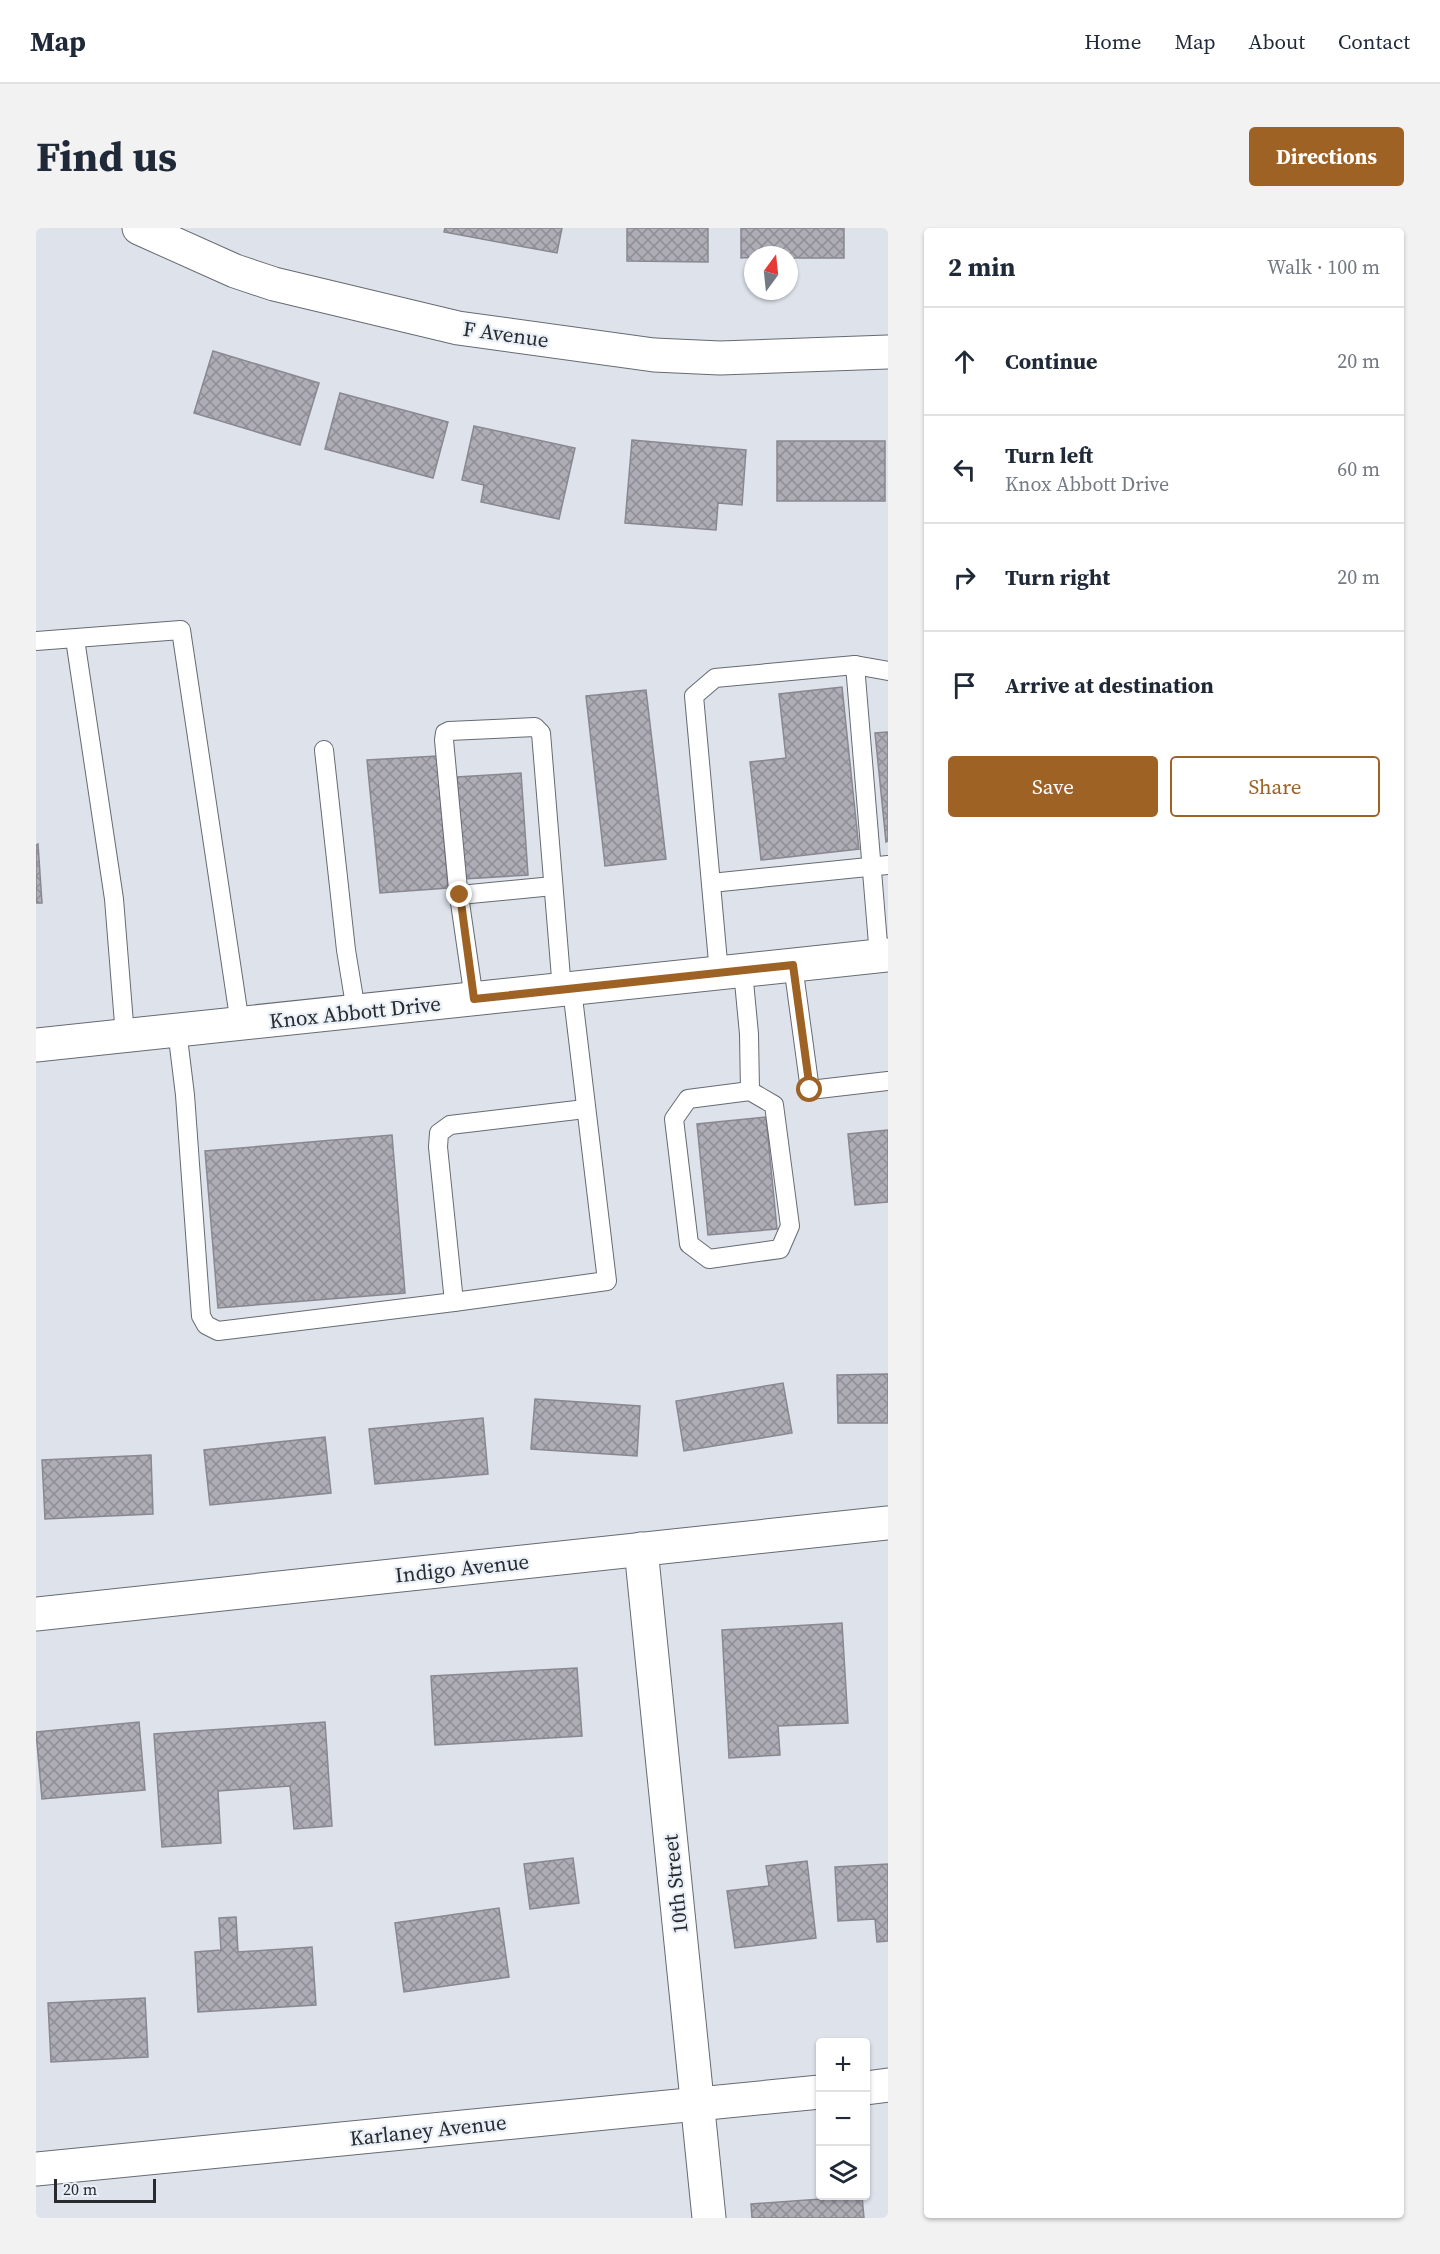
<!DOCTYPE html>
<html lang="en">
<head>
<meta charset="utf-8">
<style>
  body { margin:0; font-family:"Source Serif 4",serif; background:#f2f2f3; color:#1f2937 }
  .controls { position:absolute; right:18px; bottom:18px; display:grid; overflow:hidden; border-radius:6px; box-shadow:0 2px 4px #0004 }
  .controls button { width:54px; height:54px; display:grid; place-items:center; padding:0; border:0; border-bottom:2px solid #e0e1e3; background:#fff; color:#1f2937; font:30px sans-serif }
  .compass { position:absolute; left:708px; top:18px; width:54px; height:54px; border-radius:50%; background:#fff; box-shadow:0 2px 4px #0004; rotate:15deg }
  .scale { position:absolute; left:18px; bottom:15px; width:102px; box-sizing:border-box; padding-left:6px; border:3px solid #282a2e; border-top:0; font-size:16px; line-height:21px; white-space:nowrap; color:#282a2e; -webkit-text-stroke:4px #eaf0f8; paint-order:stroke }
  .stop { position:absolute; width:18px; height:18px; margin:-14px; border:4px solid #9e6224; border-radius:50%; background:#fff }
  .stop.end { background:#9e6224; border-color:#fff; box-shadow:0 2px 6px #0008 }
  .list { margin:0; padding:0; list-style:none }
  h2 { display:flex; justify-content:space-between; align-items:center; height:78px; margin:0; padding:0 24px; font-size:26px }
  h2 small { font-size:20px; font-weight:400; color:#747a83 }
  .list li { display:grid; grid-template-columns:39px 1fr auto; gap:18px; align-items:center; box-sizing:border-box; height:108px; padding:0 24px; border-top:2px solid #e0e1e3 }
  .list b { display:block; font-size:22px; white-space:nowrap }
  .list p { margin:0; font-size:20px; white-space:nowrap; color:#747a83 }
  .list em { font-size:20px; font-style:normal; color:#747a83 }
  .actions { display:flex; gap:12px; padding:18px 24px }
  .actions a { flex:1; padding:14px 0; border:2px solid #9e6224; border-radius:6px; text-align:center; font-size:21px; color:#9e6224 }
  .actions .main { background:#9e6224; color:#fff }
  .icon { flex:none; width:33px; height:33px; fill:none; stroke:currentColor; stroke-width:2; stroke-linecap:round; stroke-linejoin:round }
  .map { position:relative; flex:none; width:852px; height:1990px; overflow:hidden; border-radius:6px }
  header { display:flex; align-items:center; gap:36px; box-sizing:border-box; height:84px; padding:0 30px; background:#fff; border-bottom:2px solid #e0e1e3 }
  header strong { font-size:28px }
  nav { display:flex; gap:33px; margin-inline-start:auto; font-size:21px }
  .intro { display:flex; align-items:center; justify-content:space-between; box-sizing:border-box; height:144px; padding:0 36px }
  h1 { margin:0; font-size:42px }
  .button { padding:15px 27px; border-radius:6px; background:#9e6224; color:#fff; font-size:21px; font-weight:700 }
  main { display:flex; gap:36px; padding:0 36px }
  aside { flex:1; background:#fff; border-radius:6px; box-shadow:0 2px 4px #0004 }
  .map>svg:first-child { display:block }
</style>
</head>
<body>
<header>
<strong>Map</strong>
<nav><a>Home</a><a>Map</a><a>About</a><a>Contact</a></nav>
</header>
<div class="intro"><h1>Find us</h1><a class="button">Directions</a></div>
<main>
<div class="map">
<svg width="852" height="1990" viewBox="0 0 852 1990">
  <defs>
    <pattern id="building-cross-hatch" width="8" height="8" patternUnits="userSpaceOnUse" patternTransform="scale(1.5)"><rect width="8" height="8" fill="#aeadb6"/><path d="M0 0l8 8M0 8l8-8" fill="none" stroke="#8e8d94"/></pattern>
  </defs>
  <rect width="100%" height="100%" fill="#dde2eb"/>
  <g fill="url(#building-cross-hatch)" stroke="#898890" stroke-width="1.5">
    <polygon points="409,0 526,0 521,25 408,4"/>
    <polygon points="591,0 672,0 672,34 591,33"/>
    <polygon points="705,0 808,0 808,30 753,30 753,27 705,30"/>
    <polygon points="177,123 283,155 264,217 158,185"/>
    <polygon points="304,165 412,194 397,250 289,221"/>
    <polygon points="438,198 539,220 523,291 445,274 448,257 426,252"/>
    <polygon points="596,212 710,222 706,277 682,275 680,302 589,295"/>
    <rect x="741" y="213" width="108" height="60"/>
    <polygon points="806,459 823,621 725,632 714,534 750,530 743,466"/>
    <polygon points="610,462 630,631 569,638 550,468"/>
    <polygon points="852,504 852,613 850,614 839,505"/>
    <polygon points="401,528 412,660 344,665 331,532"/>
    <polygon points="485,545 492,647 428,651 421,549"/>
    <polygon points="2,616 6,675 0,675 0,617"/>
    <polygon points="730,889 741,1001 672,1007 661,896"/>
    <polygon points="852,902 852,974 819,977 812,906"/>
    <polygon points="356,907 369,1065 182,1080 169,923"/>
    <polygon points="852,1146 852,1195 802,1195 801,1147"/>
    <polygon points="747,1155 756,1205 648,1223 640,1173"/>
    <polygon points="499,1171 604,1178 601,1228 495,1221"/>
    <polygon points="447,1190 452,1246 339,1256 333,1201"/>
    <polygon points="289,1209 295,1265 174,1277 168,1222"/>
    <polygon points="115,1227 117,1286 9,1291 6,1232"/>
    <polygon points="806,1395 812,1495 742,1498 744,1527 693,1530 686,1402"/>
    <polygon points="541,1440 546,1508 399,1517 395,1448"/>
    <polygon points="103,1494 109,1562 6,1571 0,1504"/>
    <polygon points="289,1494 296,1598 258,1601 254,1558 182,1563 185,1615 126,1619 118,1506"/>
    <polygon points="537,1630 543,1675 494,1681 488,1636"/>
    <polygon points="771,1633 780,1710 699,1720 691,1663 733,1658 730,1638"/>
    <polygon points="852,1636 852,1713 841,1714 839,1691 802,1693 799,1639"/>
    <polygon points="463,1680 473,1749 368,1764 359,1695"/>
    <polygon points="200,1689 202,1724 276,1719 280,1777 162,1784 159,1724 185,1722 183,1690"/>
    <polygon points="109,1770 112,1829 15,1834 12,1775"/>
    <polygon points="826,1968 828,1990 716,1990 715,1976"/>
  </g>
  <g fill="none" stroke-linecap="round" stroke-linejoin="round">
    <g stroke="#666b72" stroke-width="20">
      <g id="lane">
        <polyline points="39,411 78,671 89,808"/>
        <polyline points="0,413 145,402 204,796"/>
        <polyline points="819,437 843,728"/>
        <polyline points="288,522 310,722 320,783"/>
        <polyline points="675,655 852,637"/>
        <polyline points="424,667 517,658"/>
        <polyline points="757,737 774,862 852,853"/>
        <polyline points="707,743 713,806 714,863"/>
        <polyline points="683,745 658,468 679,450 819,437 852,443"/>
        <polyline points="438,771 422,661 408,512 409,505 413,503 499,499 505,505 526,762"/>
        <polyline points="141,802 149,867 165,1088 170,1097 182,1103 418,1074 402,919 403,905 414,897 549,881"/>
        <polygon points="714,863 738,877 754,998 744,1021 673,1031 653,1016 638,891 652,871"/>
        <polyline points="418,1074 571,1053 536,761"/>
      </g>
    </g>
    <g stroke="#666b72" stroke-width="35">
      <g id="street">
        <polyline points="103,0 199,43 238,56 422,100 618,127 684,130 852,124"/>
        <polyline points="605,1321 673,1990"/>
        <polyline points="0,1386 852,1295"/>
        <polyline points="830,1860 852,1857"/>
        <polyline points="0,1941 784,1864"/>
      </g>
    </g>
    <g stroke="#666b72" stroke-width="35">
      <polyline id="primary" points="0,817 852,727"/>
    </g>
    <use href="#lane" stroke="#fff" stroke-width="18"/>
    <use href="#street" stroke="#fff" stroke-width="33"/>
    <use href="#primary" stroke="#fff" stroke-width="33"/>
  </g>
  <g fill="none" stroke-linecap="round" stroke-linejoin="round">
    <polyline stroke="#9e6224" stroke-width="8" points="424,667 438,771 757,737 774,862"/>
  </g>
  <g text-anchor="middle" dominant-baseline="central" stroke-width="4.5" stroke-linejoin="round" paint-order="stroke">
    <g font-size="21" fill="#282a2e" stroke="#eaf0f8">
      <text transform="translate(470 106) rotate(8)">F Avenue</text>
      <text transform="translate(319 784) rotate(-6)">Knox Abbott Drive</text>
      <text transform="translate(426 1340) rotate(-6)">Indigo Avenue</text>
      <text transform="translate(639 1656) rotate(-96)">10th Street</text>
      <text transform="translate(392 1902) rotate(-6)">Karlaney Avenue</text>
    </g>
  </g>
</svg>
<div class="controls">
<button>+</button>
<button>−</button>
<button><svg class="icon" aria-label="layers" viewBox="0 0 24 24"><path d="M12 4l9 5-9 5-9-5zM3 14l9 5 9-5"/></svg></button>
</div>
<svg class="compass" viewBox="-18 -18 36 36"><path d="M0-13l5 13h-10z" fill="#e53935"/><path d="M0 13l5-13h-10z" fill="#747a83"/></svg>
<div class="scale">20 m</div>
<div class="stop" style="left:774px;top:862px"></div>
<div class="stop end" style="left:424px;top:667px"></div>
</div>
<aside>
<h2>2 min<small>Walk · 100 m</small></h2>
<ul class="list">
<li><svg class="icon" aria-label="ahead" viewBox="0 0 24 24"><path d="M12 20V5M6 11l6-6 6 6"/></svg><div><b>Continue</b></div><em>20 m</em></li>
<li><svg class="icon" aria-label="left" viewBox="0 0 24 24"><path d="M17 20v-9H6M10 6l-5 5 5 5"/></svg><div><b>Turn left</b><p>Knox Abbott Drive</p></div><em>60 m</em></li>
<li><svg class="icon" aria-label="right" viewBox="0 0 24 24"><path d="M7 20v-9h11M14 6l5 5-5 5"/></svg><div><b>Turn right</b></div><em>20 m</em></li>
<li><svg class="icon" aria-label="arrive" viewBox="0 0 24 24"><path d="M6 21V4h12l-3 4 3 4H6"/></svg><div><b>Arrive at destination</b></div></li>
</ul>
<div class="actions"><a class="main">Save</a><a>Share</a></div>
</aside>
</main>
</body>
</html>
